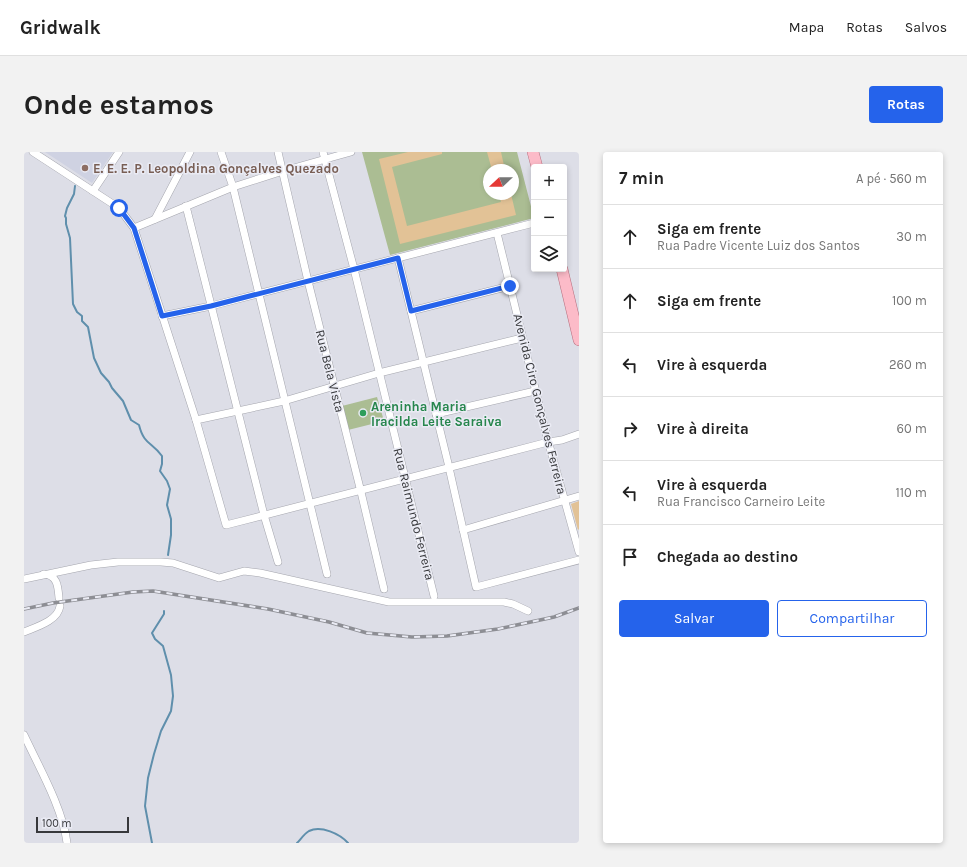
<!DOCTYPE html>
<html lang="pt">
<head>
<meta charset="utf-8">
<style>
  body { margin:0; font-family:Karla,sans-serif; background:#f2f2f2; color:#222 }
  .controls { position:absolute; right:12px; top:12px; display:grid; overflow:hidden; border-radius:4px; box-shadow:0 2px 6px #0003 }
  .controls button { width:36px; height:36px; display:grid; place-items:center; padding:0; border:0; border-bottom:1px solid #e0e0e0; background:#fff; color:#222; font:20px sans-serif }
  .compass { position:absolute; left:459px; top:12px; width:36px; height:36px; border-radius:50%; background:#fff; box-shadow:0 2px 6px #0003; rotate:248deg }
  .scale { position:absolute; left:12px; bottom:10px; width:93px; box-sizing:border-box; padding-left:4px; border:2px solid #37383b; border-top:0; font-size:11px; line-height:14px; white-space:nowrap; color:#37383b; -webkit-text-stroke:3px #eaebf4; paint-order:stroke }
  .stop { position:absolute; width:12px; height:12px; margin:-9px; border:3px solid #2563eb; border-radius:50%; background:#fff }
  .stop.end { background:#2563eb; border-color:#fff; box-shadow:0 1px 4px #0008 }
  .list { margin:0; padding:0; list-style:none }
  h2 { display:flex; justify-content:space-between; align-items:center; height:52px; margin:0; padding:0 16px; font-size:17px }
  h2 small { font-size:13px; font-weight:400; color:#767676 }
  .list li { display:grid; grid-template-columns:26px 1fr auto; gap:12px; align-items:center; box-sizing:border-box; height:64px; padding:0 16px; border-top:1px solid #e0e0e0 }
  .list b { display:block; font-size:15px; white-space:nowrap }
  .list p { margin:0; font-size:13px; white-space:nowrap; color:#767676 }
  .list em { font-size:13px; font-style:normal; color:#767676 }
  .actions { display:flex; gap:8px; padding:12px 16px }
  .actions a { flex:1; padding:9px 0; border:1px solid #2563eb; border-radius:4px; text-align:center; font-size:14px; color:#2563eb }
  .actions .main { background:#2563eb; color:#fff }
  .icon { flex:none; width:22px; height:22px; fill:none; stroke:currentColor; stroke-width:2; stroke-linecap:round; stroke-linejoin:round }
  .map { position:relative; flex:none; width:555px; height:691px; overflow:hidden; border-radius:4px }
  header { display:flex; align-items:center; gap:24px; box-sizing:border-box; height:56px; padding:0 20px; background:#fff; border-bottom:1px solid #e0e0e0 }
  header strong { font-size:19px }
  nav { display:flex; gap:22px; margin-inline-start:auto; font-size:14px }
  .intro { display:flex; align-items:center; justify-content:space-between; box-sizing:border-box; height:96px; padding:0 24px }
  h1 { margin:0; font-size:28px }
  .button { padding:10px 18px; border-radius:4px; background:#2563eb; color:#fff; font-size:14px; font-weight:700 }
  main { display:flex; gap:24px; padding:0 24px }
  aside { flex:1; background:#fff; border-radius:4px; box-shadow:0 2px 6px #0003 }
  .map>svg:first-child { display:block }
</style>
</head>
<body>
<header>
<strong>Gridwalk</strong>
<nav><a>Mapa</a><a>Rotas</a><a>Salvos</a></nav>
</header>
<div class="intro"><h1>Onde estamos</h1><a class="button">Rotas</a></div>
<main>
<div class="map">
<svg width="555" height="691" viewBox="0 0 555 691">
  <rect width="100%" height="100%" fill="#dddee7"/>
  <polygon fill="#cfd2e2" points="21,0 89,0 68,31"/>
  <g fill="#abbd93" fill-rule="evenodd">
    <path d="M338,0H493L510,66L366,103ZM465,18H489V42H465Z"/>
    <polygon points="353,245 360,269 324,278 318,254"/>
  </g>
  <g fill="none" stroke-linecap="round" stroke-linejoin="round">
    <g stroke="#5f8fac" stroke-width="2">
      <path d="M51,34L50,42L43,56L41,64L42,66V72L46,86L49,152L53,160L58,164V169L64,175L70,206L77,221L85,230L88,236L99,249L107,268L115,273C120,293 128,290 138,304V312L136,319L143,329L146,337L143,353L147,367V383L144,403"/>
      <polyline points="128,691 121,654 124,626 130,602 137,579 147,559 149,544 147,523 139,494 131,487 128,481 140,462 140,459"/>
      <path d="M273,691C277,687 280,682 285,679C297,673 316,682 324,691"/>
    </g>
  </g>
  <g fill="#e2c296">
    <polygon points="384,0 418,0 418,2 368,15 383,74 477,50 475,42 487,42 492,63 376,92 355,7"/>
    <polygon points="463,0 477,0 481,18 468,18"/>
    <polygon points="555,349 555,377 554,378 547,352"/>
  </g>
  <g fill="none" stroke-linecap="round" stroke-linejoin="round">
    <g stroke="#a5a6ae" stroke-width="8">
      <g id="street">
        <polyline points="9,0 95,56 110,76 172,268 202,373 524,290 538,288 555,282"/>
        <polyline points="197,0 209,35 303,422"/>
        <polyline points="254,0 284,129 337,340 360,437"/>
        <polyline points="299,0 330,117 410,444"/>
        <polyline points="69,39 95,0"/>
        <polyline points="162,54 240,363 254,410"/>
        <polyline points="131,67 166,0"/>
        <polyline points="110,76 209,35 259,19 327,0"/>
        <polyline points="473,81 523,285 555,400"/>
        <polyline points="374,106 424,311 452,435 555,408"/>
        <polyline points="387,159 486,134"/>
        <polyline points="138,164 187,154 510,71"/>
        <polyline points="412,262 511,239"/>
        <polyline points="172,268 260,249 355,221 498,186"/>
        <polyline points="439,378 555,344"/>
        <path d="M20,422C34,423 34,436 35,446"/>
        <polyline points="0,427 67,413 94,410 137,410 149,411 195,426 220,419 236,421 365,450 480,450 489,452 504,459"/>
        <path d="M0,480C12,475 34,469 36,454"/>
        <path d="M0,583C15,615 39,657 43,691"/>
      </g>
    </g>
    <g stroke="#b6707f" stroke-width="12">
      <g id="primary">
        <polyline points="509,0 513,15"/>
        <polyline points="538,117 555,188"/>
      </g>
    </g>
    <use href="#street" stroke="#fff" stroke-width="7"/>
    <use href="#primary" stroke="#fcbbc8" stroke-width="11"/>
    <g stroke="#8d8e94" stroke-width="3.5">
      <polyline id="rail" points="0,457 29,451 109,440 129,439 244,457 305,470 343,481 388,485 423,484 474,477 530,465 555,456"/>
    </g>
    <use href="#rail" stroke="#eaebf4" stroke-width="2" stroke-dasharray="6" stroke-linecap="butt"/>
  </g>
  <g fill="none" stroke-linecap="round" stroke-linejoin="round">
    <polyline stroke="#2563eb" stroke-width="5" points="95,56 110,76 138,164 187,154 374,106 387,159 486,134"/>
  </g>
  <circle fill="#8d6e63" stroke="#eaebf4" stroke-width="1.5" cx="61" cy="16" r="4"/>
  <circle fill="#2e9e5b" stroke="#eaebf4" stroke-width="1.5" cx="339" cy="261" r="4"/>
  <g text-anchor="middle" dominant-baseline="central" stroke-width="3" stroke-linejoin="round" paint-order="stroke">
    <g font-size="13" font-weight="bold" fill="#785e54" stroke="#eaebf4" text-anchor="start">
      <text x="69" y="16">E. E. E. P. Leopoldina Gonçalves Quezado</text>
    </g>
    <g font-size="13" fill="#37383b" stroke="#eaebf4">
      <text transform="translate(306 219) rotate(76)">Rua Bela Vista</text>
      <text transform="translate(516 252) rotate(76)">Avenida Ciro Gonçalves Ferreira</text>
      <text transform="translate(390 362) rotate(76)">Rua Raimundo Ferreira</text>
    </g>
    <g font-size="13" font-weight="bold" fill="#27864d" stroke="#eaebf4" text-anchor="start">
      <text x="347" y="254">Areninha Maria<tspan x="347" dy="15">Iracilda Leite Saraiva</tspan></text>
    </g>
  </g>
</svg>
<div class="controls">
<button>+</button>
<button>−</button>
<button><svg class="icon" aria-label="layers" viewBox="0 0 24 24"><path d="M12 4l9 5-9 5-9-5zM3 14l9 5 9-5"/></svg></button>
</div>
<svg class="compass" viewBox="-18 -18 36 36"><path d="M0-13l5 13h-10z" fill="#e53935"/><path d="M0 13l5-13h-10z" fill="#767676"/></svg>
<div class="scale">100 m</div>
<div class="stop" style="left:95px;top:56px"></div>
<div class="stop end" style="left:486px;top:134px"></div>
</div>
<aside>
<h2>7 min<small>A pé · 560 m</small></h2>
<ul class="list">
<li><svg class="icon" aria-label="ahead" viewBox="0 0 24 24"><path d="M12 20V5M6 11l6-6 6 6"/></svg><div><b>Siga em frente</b><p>Rua Padre Vicente Luiz dos Santos</p></div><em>30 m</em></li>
<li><svg class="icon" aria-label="ahead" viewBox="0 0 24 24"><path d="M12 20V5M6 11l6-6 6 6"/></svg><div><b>Siga em frente</b></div><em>100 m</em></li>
<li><svg class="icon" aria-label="left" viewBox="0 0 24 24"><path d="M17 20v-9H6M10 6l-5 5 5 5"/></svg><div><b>Vire à esquerda</b></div><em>260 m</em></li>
<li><svg class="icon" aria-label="right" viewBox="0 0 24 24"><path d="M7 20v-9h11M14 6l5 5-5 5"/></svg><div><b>Vire à direita</b></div><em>60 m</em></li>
<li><svg class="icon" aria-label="left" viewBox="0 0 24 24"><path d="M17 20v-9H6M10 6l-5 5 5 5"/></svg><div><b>Vire à esquerda</b><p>Rua Francisco Carneiro Leite</p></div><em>110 m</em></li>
<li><svg class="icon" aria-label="arrive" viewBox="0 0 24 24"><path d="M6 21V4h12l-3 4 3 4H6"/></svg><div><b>Chegada ao destino</b></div></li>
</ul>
<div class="actions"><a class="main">Salvar</a><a>Compartilhar</a></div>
</aside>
</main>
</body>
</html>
